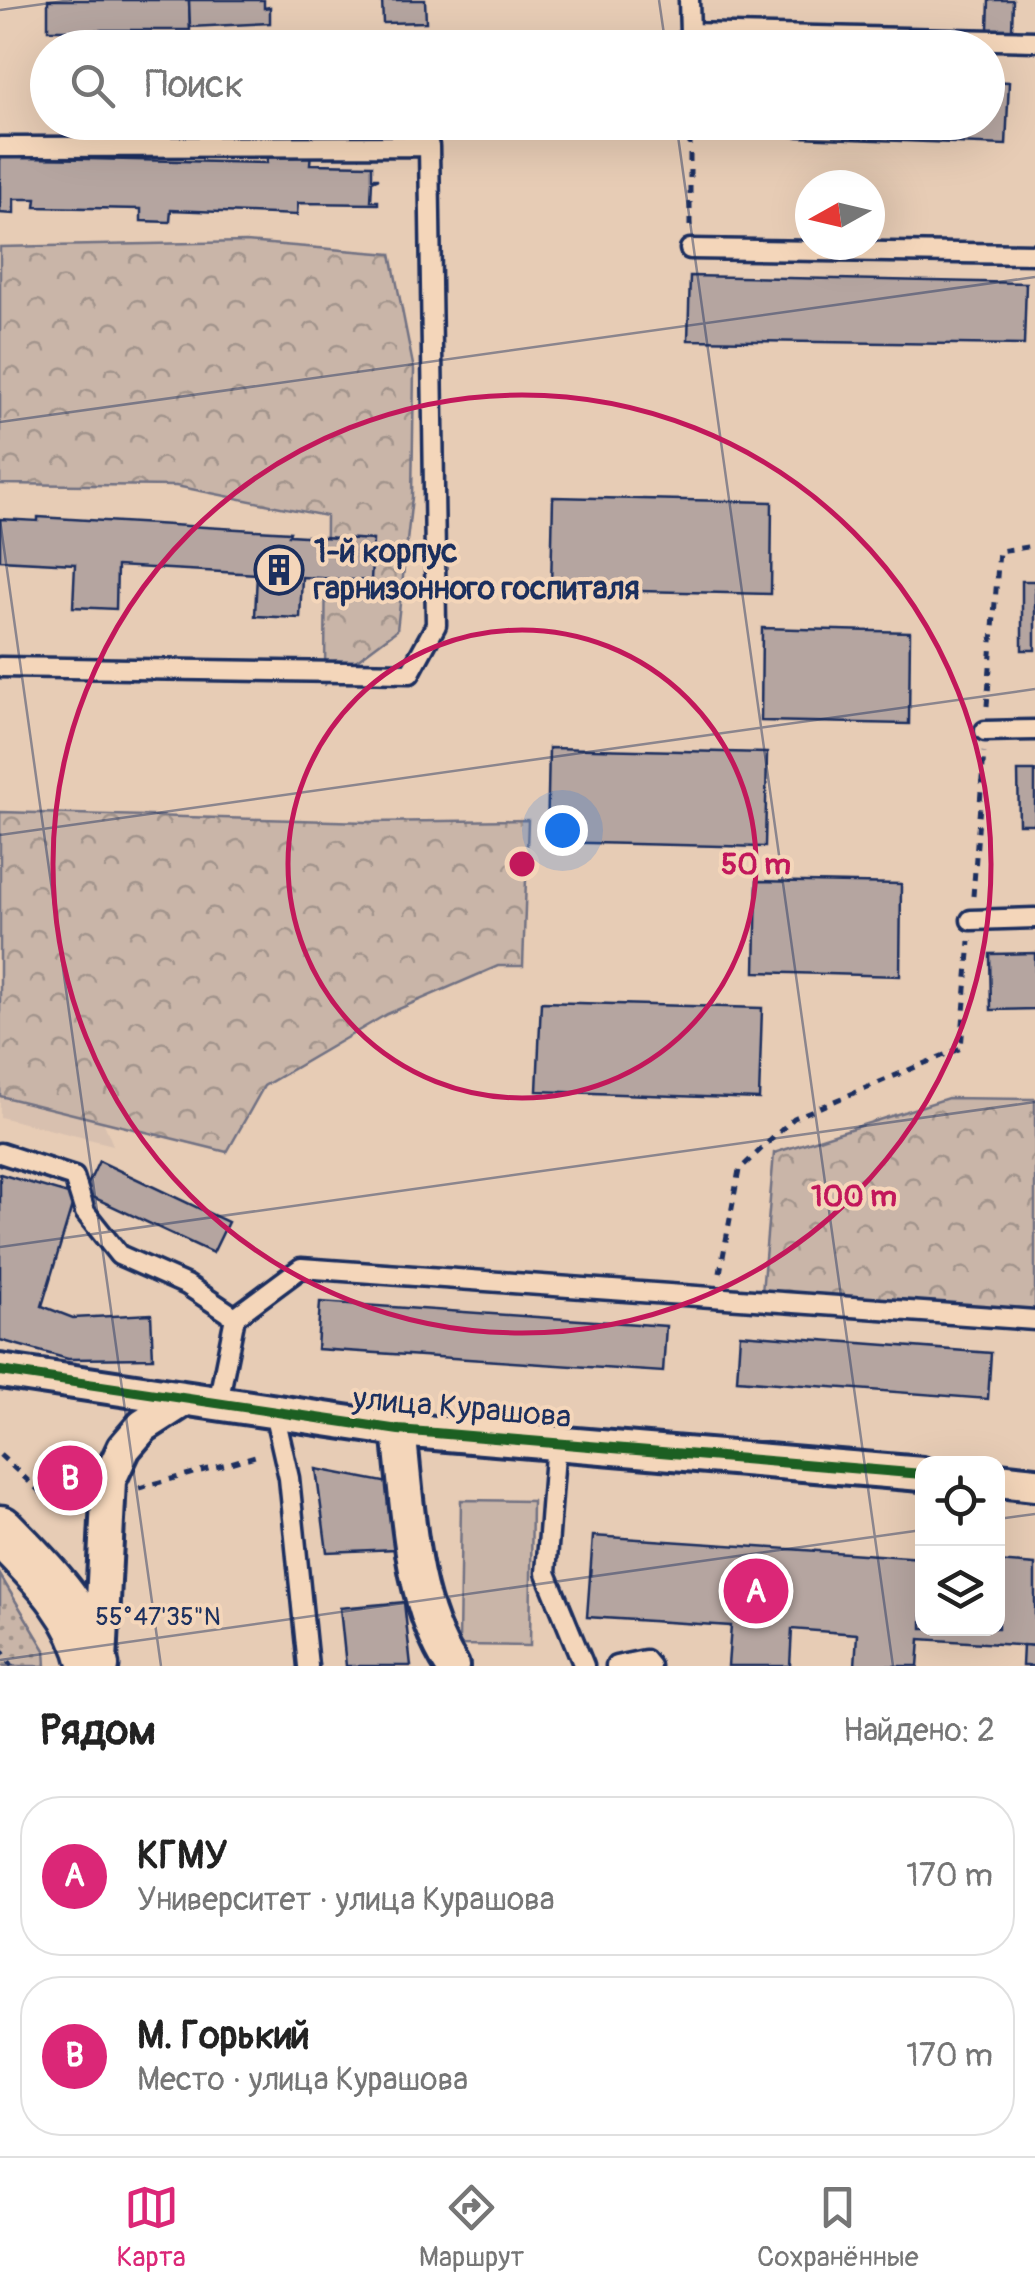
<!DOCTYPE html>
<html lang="ru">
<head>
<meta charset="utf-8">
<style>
  body { margin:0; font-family:Pangolin,sans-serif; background:#f6f6f6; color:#222 }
  .controls { position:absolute; right:30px; bottom:30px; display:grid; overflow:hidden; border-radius:20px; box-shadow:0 10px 40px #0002 }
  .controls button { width:90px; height:90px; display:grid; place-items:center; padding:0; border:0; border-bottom:2px solid #e0e0e0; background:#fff; color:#222; font:50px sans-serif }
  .compass { position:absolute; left:795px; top:170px; width:90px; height:90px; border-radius:50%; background:#fff; box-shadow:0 10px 40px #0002; rotate:262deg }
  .you { position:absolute; left:562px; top:830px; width:35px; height:35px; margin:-25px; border:8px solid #fff; border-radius:50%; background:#1a73e8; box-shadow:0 0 0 15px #1a73e833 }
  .badge { display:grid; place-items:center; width:65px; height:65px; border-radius:50%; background:#db2777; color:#fff; font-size:32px; font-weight:700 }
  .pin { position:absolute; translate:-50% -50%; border:5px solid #fff; box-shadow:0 2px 10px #0006 }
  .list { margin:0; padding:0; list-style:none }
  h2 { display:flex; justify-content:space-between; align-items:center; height:130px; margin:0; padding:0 40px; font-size:42px }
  h2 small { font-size:32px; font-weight:400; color:#767676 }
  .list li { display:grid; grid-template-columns:65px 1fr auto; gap:30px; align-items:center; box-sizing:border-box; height:160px; margin:0 20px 20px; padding:0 20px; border:2px solid #e0e0e0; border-radius:40px }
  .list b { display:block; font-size:38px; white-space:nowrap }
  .list p { margin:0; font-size:32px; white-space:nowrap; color:#767676 }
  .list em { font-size:32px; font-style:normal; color:#767676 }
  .icon { flex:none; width:55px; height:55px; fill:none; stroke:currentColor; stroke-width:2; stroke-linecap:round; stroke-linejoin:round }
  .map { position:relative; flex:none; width:1035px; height:1666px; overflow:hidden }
  .search { position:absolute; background:#fff; box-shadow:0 10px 40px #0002; left:30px; right:30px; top:30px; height:110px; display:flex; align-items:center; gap:25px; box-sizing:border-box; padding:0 35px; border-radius:55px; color:#767676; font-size:38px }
  .sheet { height:490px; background:#fff }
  nav { display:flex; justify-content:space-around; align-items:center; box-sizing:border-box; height:140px; border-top:2px solid #e0e0e0; background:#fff; font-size:28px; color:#767676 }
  nav a { display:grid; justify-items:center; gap:5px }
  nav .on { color:#db2777 }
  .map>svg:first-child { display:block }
</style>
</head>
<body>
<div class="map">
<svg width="1035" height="1666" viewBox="0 0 1035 1666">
  <defs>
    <pattern id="forest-crowns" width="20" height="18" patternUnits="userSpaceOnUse" patternTransform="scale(2.5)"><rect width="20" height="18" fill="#c9b5a8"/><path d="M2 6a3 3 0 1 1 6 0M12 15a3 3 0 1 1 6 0" fill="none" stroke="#a2948c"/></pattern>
    <pattern id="park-dots" width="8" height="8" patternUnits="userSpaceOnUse" patternTransform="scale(2.5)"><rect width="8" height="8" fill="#c9b5a8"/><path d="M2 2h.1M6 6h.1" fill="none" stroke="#a2948c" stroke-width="1.8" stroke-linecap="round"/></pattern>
  </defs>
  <rect width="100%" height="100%" fill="#e7ccb5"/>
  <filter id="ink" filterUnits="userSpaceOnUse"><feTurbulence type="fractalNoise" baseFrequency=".01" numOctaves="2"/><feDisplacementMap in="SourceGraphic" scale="20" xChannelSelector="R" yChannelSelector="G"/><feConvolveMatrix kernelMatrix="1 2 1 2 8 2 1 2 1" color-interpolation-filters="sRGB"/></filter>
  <g filter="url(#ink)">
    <polygon fill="#d8c0af" points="0,826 25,933 113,1145 0,1117"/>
    <polygon fill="#c9b5a8" stroke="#727283" stroke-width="2.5" points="461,1500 532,1501 530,1646 459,1645"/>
    <g fill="url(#forest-crowns)" stroke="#727283" stroke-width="2.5">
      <polygon points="246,242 391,254 414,370 412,497 397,630 325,684 326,516 176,486 0,484 0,247"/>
      <polygon points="0,812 367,822 528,820 523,966 498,966 387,1014 264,1086 227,1152 0,1096"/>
      <polygon points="948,1098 1035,1099 1035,1312 762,1293 774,1153"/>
    </g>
    <polygon fill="url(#park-dots)" stroke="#727283" stroke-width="2.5" points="0,1575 45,1650 46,1666 0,1666"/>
    <g fill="#b5a5a0" stroke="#1b2f5e" stroke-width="2.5">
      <polygon points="48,0 189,0 190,30 96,30 96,43 80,43 80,30 48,30"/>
      <polygon points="189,0 264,0 264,8 270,7 270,23 190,27"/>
      <polygon points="382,0 425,0 426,22 383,23"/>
      <polygon points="989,0 1013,0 1012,30 988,29"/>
      <polygon points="988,81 1009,82 1006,145 696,133 697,122 988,122"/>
      <polygon points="267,151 311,152 310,164 372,165 372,178 379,178 372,181 371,201 378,201 378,204 298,203 297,215 171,210 170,222 141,221 141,209 35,207 36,199 14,199 14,214 0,213 0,157 267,163"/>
      <polygon points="690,276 1026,283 1024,345 688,340"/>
      <polygon points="553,497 772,502 771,594 551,589"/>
      <polygon points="38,517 290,532 289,535 373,540 371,581 302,577 300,618 255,616 257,574 117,566 116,609 73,607 75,564 0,560 0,519 38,521"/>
      <rect x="1022" y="581" width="13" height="69"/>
      <polygon points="762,628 910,632 909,724 761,721"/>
      <polygon points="549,748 767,753 765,847 547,842"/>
      <polygon points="1018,771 1035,771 1035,824 1019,824"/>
      <polygon points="757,881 901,884 900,976 755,972"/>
      <polygon points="1035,953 1035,1009 991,1010 990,954"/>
      <polygon points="541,1002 762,1008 759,1099 537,1091"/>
      <polygon points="99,1161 228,1222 213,1253 84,1193"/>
      <polygon points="0,1174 75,1196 42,1306 73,1318 151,1314 153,1358 68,1359 0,1340"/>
      <polygon points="320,1302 666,1326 663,1372 317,1349"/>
      <polygon points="740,1334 991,1353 988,1399 737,1380"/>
      <polygon points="316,1469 389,1483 396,1549 327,1552"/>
      <polygon points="593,1536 922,1558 922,1628 998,1628 998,1562 1035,1565 1035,1646 920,1639 918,1666 855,1666 857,1634 792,1629 790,1666 728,1666 731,1626 587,1617"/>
      <polygon points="404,1602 411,1666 346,1666 340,1608"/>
      <polygon points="1023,1645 1035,1646 1035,1666 1022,1666"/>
    </g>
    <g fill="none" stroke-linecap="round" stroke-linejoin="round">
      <g stroke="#1b2f5e" stroke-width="25">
        <g id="service">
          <polyline points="689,0 690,33 1035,41"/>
          <polyline points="0,147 429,146 436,625 410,673 0,667"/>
          <polyline points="690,249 1035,254"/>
          <polyline points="985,731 1035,730"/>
          <polyline points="971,920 1035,918"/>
          <polyline points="0,1153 74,1177 85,1212 119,1255 187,1285 235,1317"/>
          <polyline points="218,1403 235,1317 301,1268 1035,1320"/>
          <polyline points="274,1412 289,1478 308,1666"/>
          <polyline points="556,1442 546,1573 584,1666"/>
          <polyline points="616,1666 645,1660 650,1666"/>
        </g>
      </g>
      <g stroke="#1b2f5e" stroke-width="40">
        <g id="minor">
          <polyline points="0,1371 399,1430 922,1474"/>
          <path d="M399,1430C408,1506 409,1600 452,1666"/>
          <polyline points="998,1480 1035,1484"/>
          <polyline points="100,1662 109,1480 124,1448 143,1426 185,1399"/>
        </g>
      </g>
      <g stroke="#1b2f5e" stroke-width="55">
        <path id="secondary" d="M0,1530C40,1571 81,1608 94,1666"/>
      </g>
      <g stroke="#1b2f5e" stroke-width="5" stroke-dasharray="8 8" stroke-linecap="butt">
        <polyline points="690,122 690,226"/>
        <polyline points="987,706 999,551 1035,546"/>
        <polyline points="973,896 984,752"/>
        <polyline points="720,1273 739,1170 794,1118 961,1048 970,941"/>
        <polyline points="0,1455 59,1509 76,1506"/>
        <polyline points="139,1488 259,1455"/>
        <polyline points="0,1648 12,1666"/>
      </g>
      <use href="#service" stroke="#f4d6ba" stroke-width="18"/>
      <use href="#minor" stroke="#f4d6ba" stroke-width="32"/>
      <use href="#secondary" stroke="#f4d6ba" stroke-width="48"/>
      <g stroke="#f4d6ba" stroke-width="16">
        <polyline id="cycleway" points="0,1371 399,1430 922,1474"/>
      </g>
      <use href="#cycleway" stroke="#1b5e20" stroke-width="10"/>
    </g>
  </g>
  <path fill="none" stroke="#1b2f5e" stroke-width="2.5" stroke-opacity="0.45" d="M659,0L666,48M0,10L72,0M676,122L893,1666M0,422L1035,277M0,520L161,1666M0,835L1035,689M0,1247L1035,1102M998,1519L1035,1514M0,1660L922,1530"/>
  <g fill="none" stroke="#c2185b" stroke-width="5">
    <circle cx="522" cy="864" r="234"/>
    <circle cx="522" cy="864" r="469"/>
  </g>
  <defs>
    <g id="building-ring" transform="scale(2.5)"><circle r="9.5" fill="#f4d6ba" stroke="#1b2f5e" stroke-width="1.5"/><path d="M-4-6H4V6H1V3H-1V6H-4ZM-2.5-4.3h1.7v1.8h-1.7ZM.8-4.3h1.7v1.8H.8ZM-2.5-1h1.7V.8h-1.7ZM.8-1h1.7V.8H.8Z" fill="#1b2f5e"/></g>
  </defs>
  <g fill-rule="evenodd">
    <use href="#building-ring" x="279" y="570"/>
  </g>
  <g text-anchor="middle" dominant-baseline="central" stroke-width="8" stroke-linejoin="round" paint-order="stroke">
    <g font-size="32" font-weight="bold" fill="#1b2f5e" stroke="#f4d6ba" text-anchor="start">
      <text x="314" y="552">1-й корпус<tspan x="314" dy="37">гарнизонного госпиталя</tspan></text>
    </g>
    <g font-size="32" fill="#1b2f5e" stroke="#f4d6ba">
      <text transform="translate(462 1408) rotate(5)">улица Курашова</text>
    </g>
  </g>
  <g font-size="25" text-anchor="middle" fill="#1b2f5e" stroke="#f4d6ba" stroke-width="8" stroke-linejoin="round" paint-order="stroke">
    <text x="158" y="1625">55°47'35"N</text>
  </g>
  <circle cx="522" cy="864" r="15" fill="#c2185b" stroke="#f4d6ba" stroke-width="5"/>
  <g font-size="30" text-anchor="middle" font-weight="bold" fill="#c2185b" stroke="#f4d6ba" stroke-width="8" stroke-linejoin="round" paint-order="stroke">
    <text x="756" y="874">50 m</text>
    <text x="854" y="1206">100 m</text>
  </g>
</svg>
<div class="controls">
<button><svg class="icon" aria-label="locate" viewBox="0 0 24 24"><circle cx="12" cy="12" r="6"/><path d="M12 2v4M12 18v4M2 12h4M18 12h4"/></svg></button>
<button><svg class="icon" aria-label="layers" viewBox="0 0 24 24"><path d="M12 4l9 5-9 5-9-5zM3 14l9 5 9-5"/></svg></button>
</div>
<svg class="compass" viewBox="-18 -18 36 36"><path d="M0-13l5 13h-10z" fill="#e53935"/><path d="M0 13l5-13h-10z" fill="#767676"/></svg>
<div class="you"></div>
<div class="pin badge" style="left:756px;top:1591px">A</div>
<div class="pin badge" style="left:70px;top:1478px">B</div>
<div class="search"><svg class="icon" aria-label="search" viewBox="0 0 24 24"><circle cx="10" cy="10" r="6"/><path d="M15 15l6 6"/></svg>Поиск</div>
</div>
<section class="sheet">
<h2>Рядом<small>Найдено: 2</small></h2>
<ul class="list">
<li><span class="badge">A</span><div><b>КГМУ</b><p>Университет · улица Курашова</p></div><em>170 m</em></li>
<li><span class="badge">B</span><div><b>М. Горький</b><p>Место · улица Курашова</p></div><em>170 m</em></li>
</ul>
</section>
<nav>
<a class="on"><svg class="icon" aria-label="map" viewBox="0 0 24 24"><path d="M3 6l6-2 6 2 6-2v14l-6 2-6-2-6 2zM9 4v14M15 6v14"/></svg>Карта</a>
<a><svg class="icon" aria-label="directions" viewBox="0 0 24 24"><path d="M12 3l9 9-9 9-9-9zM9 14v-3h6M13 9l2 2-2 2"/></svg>Маршрут</a>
<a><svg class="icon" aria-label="saved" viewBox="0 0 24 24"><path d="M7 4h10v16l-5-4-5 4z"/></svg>Сохранённые</a>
</nav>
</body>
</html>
